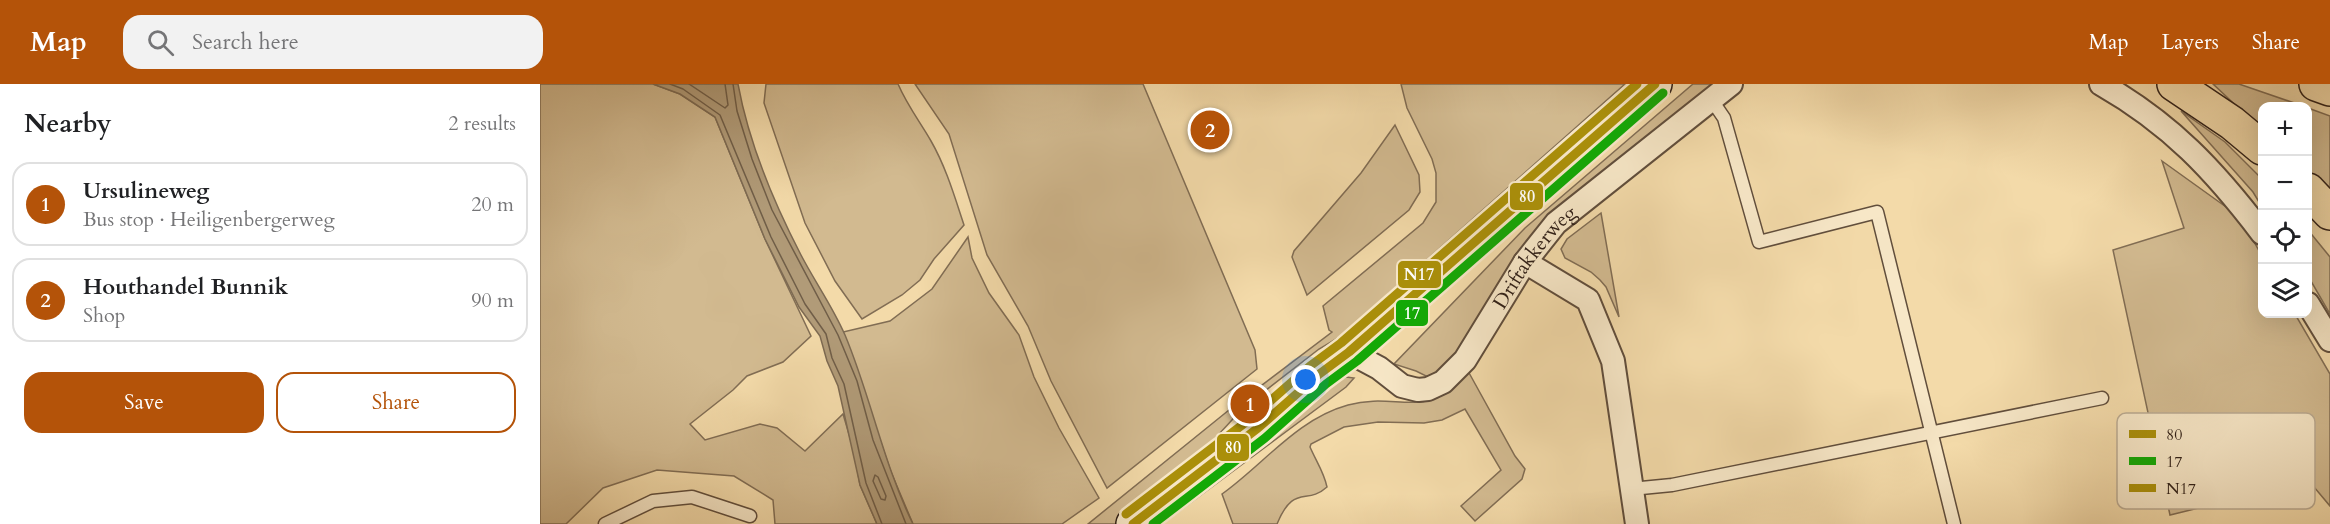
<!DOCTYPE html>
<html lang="en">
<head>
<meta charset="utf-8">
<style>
  body { margin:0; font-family:Cardo,serif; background:#f2f2f2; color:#202124 }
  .controls { position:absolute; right:18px; top:18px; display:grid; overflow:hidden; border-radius:12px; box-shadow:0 6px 24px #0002 }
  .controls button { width:54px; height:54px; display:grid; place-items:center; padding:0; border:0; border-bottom:2px solid #e0e0e0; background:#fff; color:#202124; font:30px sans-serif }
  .you { position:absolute; left:766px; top:296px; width:21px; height:21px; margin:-15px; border:4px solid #fff; border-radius:50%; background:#1a73e8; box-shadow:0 0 0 9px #1a73e833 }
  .badge { display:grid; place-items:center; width:39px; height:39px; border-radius:50%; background:#b45309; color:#fff; font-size:20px; font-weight:700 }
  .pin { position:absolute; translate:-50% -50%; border:3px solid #fff; box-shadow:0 2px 6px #0006 }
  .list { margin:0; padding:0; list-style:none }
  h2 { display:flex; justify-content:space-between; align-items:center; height:78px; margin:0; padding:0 24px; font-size:26px }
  h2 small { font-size:20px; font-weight:400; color:#757577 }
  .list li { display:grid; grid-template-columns:39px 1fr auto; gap:18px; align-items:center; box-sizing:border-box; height:84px; margin:0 12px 12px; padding:0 12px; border:2px solid #e0e0e0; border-radius:18px }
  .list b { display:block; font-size:22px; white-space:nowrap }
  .list p { margin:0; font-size:20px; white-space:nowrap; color:#757577 }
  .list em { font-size:20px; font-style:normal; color:#757577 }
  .actions { display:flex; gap:12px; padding:18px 24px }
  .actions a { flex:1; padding:14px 0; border:2px solid #b45309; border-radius:18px; text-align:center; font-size:21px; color:#b45309 }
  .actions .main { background:#b45309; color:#fff }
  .icon { flex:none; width:33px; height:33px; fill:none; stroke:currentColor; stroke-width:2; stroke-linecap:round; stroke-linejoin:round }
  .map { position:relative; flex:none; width:1790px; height:440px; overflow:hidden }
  header { display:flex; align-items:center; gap:36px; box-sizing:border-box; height:84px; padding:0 30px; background:#b45309; color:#fff }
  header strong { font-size:28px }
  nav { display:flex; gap:33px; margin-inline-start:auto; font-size:21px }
  .search { width:420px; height:54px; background:#f2f2f2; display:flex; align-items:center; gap:15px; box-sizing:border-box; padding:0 21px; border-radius:18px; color:#757577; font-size:22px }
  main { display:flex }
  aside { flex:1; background:#fff }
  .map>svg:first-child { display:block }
</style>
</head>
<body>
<header>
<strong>Map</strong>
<div class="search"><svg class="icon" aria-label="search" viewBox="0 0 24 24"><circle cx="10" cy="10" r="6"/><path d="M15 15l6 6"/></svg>Search here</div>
<nav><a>Map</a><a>Layers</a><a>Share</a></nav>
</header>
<main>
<aside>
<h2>Nearby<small>2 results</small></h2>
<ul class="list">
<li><span class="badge">1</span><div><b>Ursulineweg</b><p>Bus stop · Heiligenbergerweg</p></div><em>20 m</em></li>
<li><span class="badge">2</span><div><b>Houthandel Bunnik</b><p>Shop</p></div><em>90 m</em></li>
</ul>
<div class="actions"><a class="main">Save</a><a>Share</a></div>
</aside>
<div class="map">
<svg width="1790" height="440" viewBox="0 0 1790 440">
  <rect width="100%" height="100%" fill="#f3daa9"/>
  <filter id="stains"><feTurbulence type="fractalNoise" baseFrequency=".00333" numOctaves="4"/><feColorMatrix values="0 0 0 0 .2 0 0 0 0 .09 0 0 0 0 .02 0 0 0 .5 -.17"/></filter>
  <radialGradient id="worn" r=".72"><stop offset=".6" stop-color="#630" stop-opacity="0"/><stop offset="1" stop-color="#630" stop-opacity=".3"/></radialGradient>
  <g fill="#d2ba90" stroke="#816d54" stroke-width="1.5">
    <polygon points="0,0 113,0 140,10 175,33 225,155 271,252 243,278 207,292 193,306 150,340 165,356 220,340 237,344 265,367 303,330 314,367 320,401 337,440 235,440 233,416 194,392 117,386 63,404 26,440 0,440"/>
    <path d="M226,0H358C367,21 380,38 391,57C406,83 415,114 424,141L394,175L380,196L362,211L322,235L295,197L265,139L224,19Z"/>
    <polygon points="375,0 603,0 715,266 717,285 567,404 511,297 488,242 447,171 409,50"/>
    <polygon points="861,0 1085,0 848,210 861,202 823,239 779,265 703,324 656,375 579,440 548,440 689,326 792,248 789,246 783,222 883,139 896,118 896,89 892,75 867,24"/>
    <polygon points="1153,0 1182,0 1058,98 915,277 899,290 888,293 876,287 854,280 985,144"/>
    <polygon points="1673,0 1699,0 1763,22 1722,22 1722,46"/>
    <polygon points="1768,24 1790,32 1790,112 1768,89"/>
    <polygon points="1641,27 1685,58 1722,95 1722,123 1713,108"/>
    <polygon points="855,41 879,91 880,108 869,126 767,211 752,173 754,167 821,89"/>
    <polygon points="1622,77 1700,133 1722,172 1722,230 1755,230 1790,290 1790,422 1769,397 1630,431 1573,166 1644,144"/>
    <polygon points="1061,129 1079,233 1066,203 1060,196 1051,188 1025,174 1021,165 1027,155"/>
    <polygon points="1768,146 1790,173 1790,230 1768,192"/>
    <polygon points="428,153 432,174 449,209 479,251 494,293 519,344 559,414 522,440 373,440 351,388 303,248 350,237 392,205"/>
    <path d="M928,287L975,372L985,385L982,395L935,437L921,422L961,386L925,325L902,336L884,339L838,338L804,343L771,360L770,363C776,377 784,388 787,403C766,422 754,399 737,440H693L682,410C724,380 757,335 808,321C858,307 889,339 928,287Z"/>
    <polygon points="806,293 814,294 806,303 622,440 614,440 790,299"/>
  </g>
  <path fill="#b19b78" stroke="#7d6a52" stroke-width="1.5" d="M113,0H198C209,60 233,117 261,171C275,198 293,223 305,251C331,313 343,379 373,440H337L320,401L298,302L287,277L280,252L259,223L225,155L175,33L140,10Z"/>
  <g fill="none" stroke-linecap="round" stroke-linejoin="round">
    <g stroke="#705e48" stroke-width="1.5">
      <polyline points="130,0 143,5 180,31 231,153 265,220 286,250 292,274 304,300 326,399 342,440"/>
      <polyline points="149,0 185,24 188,21 185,0"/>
      <polyline points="193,0 197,27 212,75 232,126 298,251 317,297 333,356 366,440"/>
      <polygon points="335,391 338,393 346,412 345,416 341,415 333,397"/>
    </g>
    <g stroke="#614e3c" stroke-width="15">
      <g id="service">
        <polyline points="1171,15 1184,34 1219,158 1337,128 1414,440"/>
        <polyline points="1091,405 1132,401 1562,314"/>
        <polyline points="65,440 113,417 152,413 210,432"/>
      </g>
    </g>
    <g stroke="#614e3c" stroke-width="26">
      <g id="minor">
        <path d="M1561,0C1631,40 1674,86 1722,149"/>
        <polyline points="985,178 1048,216 1073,277 1097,440"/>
        <polyline points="1768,220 1790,256"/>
        <path id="s1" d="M809,268L839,284L862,302L878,306L888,305L903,298L925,276L985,178L1016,139L1191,0"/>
      </g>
    </g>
    <g stroke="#302018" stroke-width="36">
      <polyline id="secondary" points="593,440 718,344 778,291 809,268 1115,0"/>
    </g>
    <g stroke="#302018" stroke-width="36">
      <g id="motorway">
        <polyline points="1634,0 1692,39 1722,64"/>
        <polyline points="1776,0 1790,5"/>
        <polyline points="1768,106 1790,129"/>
      </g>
    </g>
    <use href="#service" stroke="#f7e7c7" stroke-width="12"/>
    <use href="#minor" stroke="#f7e7c7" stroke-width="22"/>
    <use href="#secondary" stroke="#f7e7c7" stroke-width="33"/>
    <use href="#motorway" stroke="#f3daa9" stroke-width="33"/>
    <g stroke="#f7e7c7" stroke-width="14">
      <polyline id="bus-1" points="593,440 718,344 778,291 809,268 1115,0"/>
    </g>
    <g stroke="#f7e7c7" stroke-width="14">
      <polyline id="bus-2" points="613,440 725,354 786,300 817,277 1123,9"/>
    </g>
    <g stroke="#f7e7c7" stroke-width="14">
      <polyline id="bus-3" points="586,430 710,335 770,282 801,259 1097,0"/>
    </g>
    <use href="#bus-1" stroke="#aa8f0a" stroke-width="9"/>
    <use href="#bus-2" stroke="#13a906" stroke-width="9"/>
    <use href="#bus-3" stroke="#aa8f0a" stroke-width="9"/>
  </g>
  <g text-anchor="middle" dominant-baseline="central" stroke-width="4.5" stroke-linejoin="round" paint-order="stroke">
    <g font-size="20" fill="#302018" stroke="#f7e7c7">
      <text stroke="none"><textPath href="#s1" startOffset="262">Driftakkerweg</textPath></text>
    </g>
  </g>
  <rect x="1577" y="329" width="198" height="96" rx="9" fill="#f7e7c7" stroke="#bbab92" stroke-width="1.5"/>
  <rect x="1589" y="346" width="27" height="8" fill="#aa8f0a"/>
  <rect x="1589" y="373" width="27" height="8" fill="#13a906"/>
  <rect x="1589" y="400" width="27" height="8" fill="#aa8f0a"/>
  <g font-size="16" fill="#302018">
    <text x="1626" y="356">80</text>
    <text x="1626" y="383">17</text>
    <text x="1626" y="410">N17</text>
  </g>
  <g stroke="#f7e7c7" stroke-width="2">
    <rect x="969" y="98" width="35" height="29" rx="6" fill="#aa8f0a"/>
    <rect x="857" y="176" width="45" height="29" rx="6" fill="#aa8f0a"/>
    <rect x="855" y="215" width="34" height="28" rx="6" fill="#13a906"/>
    <rect x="676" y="349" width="34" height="29" rx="6" fill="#aa8f0a"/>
  </g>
  <g font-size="16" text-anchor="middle" font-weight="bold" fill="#fff">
    <text x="987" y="118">80</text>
    <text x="879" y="196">N17</text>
    <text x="872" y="235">17</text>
    <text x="693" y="369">80</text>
  </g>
  <rect width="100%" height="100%" filter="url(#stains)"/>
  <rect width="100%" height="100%" fill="url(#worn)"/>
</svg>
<div class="controls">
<button>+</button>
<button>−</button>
<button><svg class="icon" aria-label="locate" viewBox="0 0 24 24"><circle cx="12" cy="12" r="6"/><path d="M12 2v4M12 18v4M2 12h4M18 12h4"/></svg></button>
<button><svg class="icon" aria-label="layers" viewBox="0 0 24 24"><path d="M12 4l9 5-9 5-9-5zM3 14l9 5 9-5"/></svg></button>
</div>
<div class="you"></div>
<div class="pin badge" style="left:710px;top:320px">1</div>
<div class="pin badge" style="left:670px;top:46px">2</div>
</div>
</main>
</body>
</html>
